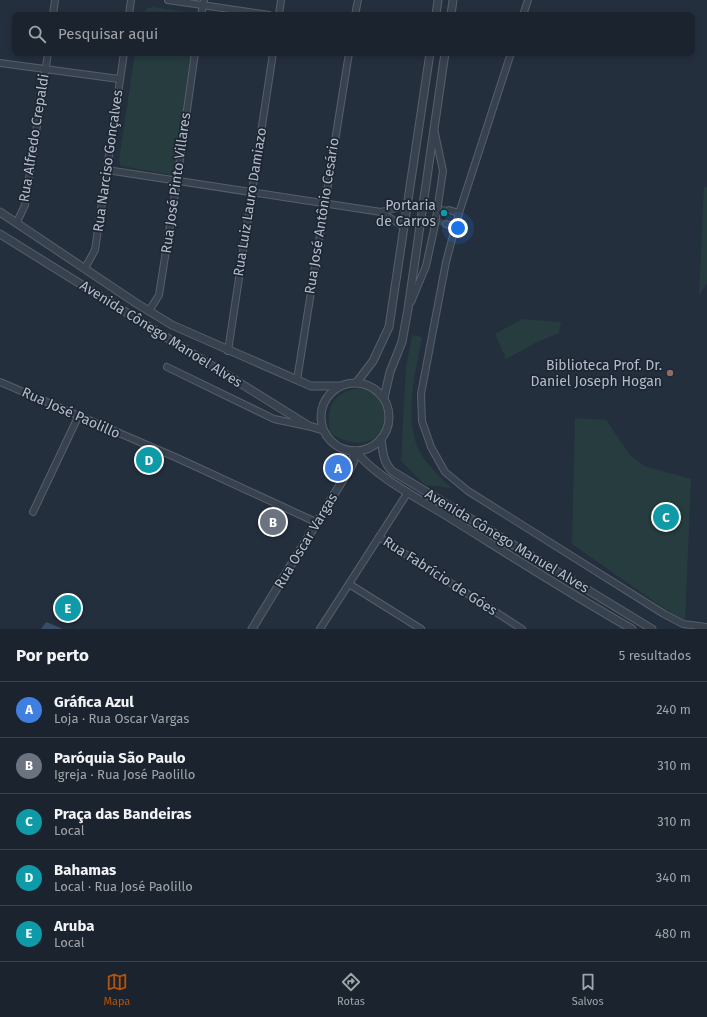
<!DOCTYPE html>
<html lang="pt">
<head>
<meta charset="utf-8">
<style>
  body { margin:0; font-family:"Fira Sans",sans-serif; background:#242b36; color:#f1f3f6 }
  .you { position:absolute; left:458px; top:228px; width:14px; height:14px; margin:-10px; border:3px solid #fff; border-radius:50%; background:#1a73e8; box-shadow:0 0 0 6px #1a73e833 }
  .badge { display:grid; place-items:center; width:26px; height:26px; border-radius:50%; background:#b45309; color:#fff; font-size:13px; font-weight:700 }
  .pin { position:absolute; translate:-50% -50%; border:2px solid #fff; box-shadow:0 1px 4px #0006 }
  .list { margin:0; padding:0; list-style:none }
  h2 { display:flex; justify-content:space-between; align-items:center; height:52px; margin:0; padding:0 16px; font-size:17px }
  h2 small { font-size:13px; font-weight:400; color:#a0a4aa }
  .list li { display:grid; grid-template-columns:26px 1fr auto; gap:12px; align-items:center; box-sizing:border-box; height:56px; padding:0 16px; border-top:1px solid #39404a }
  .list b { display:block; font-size:15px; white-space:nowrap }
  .list p { margin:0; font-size:13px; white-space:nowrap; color:#a0a4aa }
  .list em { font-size:13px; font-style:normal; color:#a0a4aa }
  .icon { flex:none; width:22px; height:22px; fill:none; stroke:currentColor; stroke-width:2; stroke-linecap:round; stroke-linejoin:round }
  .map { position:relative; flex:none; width:707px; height:629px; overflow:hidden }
  .search { position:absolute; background:#1b232e; box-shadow:0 2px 6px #0003; left:12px; right:12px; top:12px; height:44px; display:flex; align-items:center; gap:10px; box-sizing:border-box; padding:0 14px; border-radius:8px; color:#a0a4aa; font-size:15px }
  .sheet { height:332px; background:#1b232e }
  nav { display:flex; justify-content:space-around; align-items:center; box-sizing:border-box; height:56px; border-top:1px solid #39404a; background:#1b232e; font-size:11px; color:#a0a4aa }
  nav a { display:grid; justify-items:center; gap:2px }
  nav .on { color:#b45309 }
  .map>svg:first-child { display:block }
</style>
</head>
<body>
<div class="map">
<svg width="707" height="629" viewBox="0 0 707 629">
  <rect width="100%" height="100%" fill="#242f3e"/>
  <g fill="#263c3f">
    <polygon points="152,7 196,13 197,15 142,15 146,9"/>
    <polygon points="135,53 193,53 175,173 172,175 121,166 119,160"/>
    <polygon points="704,187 707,187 707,283 699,296"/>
    <polygon points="522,319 561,322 559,333 537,342 506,359 495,334"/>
    <path d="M412,335L422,337C416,370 405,412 417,446C423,462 440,476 451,488L425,485L401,461L406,367Z"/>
    <path d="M359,388C412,394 384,469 330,433C325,408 333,392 359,388Z"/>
    <polygon points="575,418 606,420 630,455 644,466 691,479 685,623 572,544"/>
  </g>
  <polygon fill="#394c67" points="46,622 63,629 41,629"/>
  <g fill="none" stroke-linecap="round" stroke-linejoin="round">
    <g stroke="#3a4453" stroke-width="6" stroke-dasharray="6 3" stroke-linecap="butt">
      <polyline points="440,208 449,210"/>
      <polyline points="437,221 446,224"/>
    </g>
    <g stroke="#565f6c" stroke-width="8">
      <g id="minor">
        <polyline points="168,0 269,15"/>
        <polyline points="53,15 55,0"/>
        <polyline points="129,15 131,0"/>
        <polyline points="201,15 204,0"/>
        <polyline points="279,15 281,0"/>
        <polyline points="355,15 358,0"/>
        <polyline points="523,15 528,0"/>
        <polyline points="511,53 459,213 446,262 421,394 422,421 431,447 445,472 468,491 664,614 683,624 707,627"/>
        <polyline points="0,63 119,79"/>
        <polyline points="107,170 381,212 407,205"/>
        <polyline points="449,210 459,213"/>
        <polyline points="381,212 404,227"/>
        <polyline points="17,222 25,205 48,53"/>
        <polyline points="446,224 455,227"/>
        <polyline points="85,268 95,250 124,53"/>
        <polyline points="411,302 426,266 435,225 443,171 435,133"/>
        <polyline points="149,311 159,295 177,181 195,53"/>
        <polyline points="228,351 273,53"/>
        <polyline points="167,367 274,419 307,426"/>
        <polyline points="297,380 349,53"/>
        <polyline points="0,382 175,457 318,523"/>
        <polyline points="33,512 78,417"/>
        <polyline points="379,537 522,629"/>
        <polyline points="349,584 421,629"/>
        <polyline points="320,629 408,492"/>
      </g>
    </g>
    <g stroke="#565f6c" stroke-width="9">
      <g id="tertiary">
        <polyline points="436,15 438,0"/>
        <polyline points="451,15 453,0"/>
        <polyline points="0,212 136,303 172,325 311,386 339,386"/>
        <polyline points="0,234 309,426 323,430"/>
        <polyline points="357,382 373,361 389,327 430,53"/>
        <circle cx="355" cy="417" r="34"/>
        <polyline points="384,398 390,372 402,342 408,309 445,53"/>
        <path d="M381,439C383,452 383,462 392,471L652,629"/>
        <path d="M356,451C372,474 417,498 442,513C505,552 567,592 632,629"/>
        <polyline points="252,629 352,465 354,460 353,451"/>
      </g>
    </g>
    <use href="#minor" stroke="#38414e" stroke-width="6"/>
    <use href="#tertiary" stroke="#38414e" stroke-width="7"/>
  </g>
  <circle fill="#0f9aa8" stroke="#1d2633" stroke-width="1.5" cx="444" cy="213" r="4"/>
  <circle fill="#8d6e63" stroke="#1d2633" stroke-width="1.5" cx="670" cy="373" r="4"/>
  <g text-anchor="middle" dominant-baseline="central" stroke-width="3.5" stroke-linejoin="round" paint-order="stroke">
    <g font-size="14" fill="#b4bcc9" stroke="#1d2633">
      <text transform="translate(34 138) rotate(-81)">Rua Alfredo Crepaldi</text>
      <text transform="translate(108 161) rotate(-82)">Rua Narciso Gonçalves</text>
      <text transform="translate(176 183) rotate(-82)">Rua José Pinto Villares</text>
      <text transform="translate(250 202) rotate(-81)">Rua Luiz Lauro Damiazo</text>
      <text transform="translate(322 216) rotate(-81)">Rua José Antônio Cesário</text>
      <text transform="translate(161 334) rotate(32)">Avenida Cônego Manoel Alves</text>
      <text transform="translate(71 413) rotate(24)">Rua José Paolillo</text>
      <text transform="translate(306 541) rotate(-59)">Rua Oscar Vargas</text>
      <text transform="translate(507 541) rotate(31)">Avenida Cônego Manuel Alves</text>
      <text transform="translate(440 576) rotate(33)">Rua Fabrício de Góes</text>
    </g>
    <g font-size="14" fill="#b4bcc9" stroke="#1d2633" text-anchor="end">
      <text x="436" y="205">Portaria<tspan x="436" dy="16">de Carros</tspan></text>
      <text x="662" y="365">Biblioteca Prof. Dr.<tspan x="662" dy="16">Daniel Joseph Hogan</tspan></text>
    </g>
  </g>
</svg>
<div class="you"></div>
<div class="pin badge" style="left:338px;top:468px;background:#3f7fe0">A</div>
<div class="pin badge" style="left:273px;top:522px;background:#6b7280">B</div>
<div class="pin badge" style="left:666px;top:517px;background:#0f9aa8">C</div>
<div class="pin badge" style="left:149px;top:460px;background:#0f9aa8">D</div>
<div class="pin badge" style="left:68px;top:608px;background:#0f9aa8">E</div>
<div class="search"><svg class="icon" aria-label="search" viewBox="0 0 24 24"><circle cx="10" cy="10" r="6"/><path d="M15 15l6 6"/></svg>Pesquisar aqui</div>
</div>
<section class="sheet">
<h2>Por perto<small>5 resultados</small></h2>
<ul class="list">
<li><span class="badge" style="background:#3f7fe0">A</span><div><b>Gráfica Azul</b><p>Loja · Rua Oscar Vargas</p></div><em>240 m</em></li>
<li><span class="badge" style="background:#6b7280">B</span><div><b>Paróquia São Paulo</b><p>Igreja · Rua José Paolillo</p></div><em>310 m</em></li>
<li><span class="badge" style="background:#0f9aa8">C</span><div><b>Praça das Bandeiras</b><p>Local</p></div><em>310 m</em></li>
<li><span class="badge" style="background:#0f9aa8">D</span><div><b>Bahamas</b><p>Local · Rua José Paolillo</p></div><em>340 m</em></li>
<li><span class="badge" style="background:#0f9aa8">E</span><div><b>Aruba</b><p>Local</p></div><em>480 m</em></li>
</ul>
</section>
<nav>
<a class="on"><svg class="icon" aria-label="map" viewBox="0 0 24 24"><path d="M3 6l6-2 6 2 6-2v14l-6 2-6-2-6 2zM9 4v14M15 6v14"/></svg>Mapa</a>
<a><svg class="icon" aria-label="directions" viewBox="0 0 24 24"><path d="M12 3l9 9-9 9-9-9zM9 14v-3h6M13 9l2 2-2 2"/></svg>Rotas</a>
<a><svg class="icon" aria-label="saved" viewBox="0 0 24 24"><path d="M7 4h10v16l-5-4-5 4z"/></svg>Salvos</a>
</nav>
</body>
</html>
